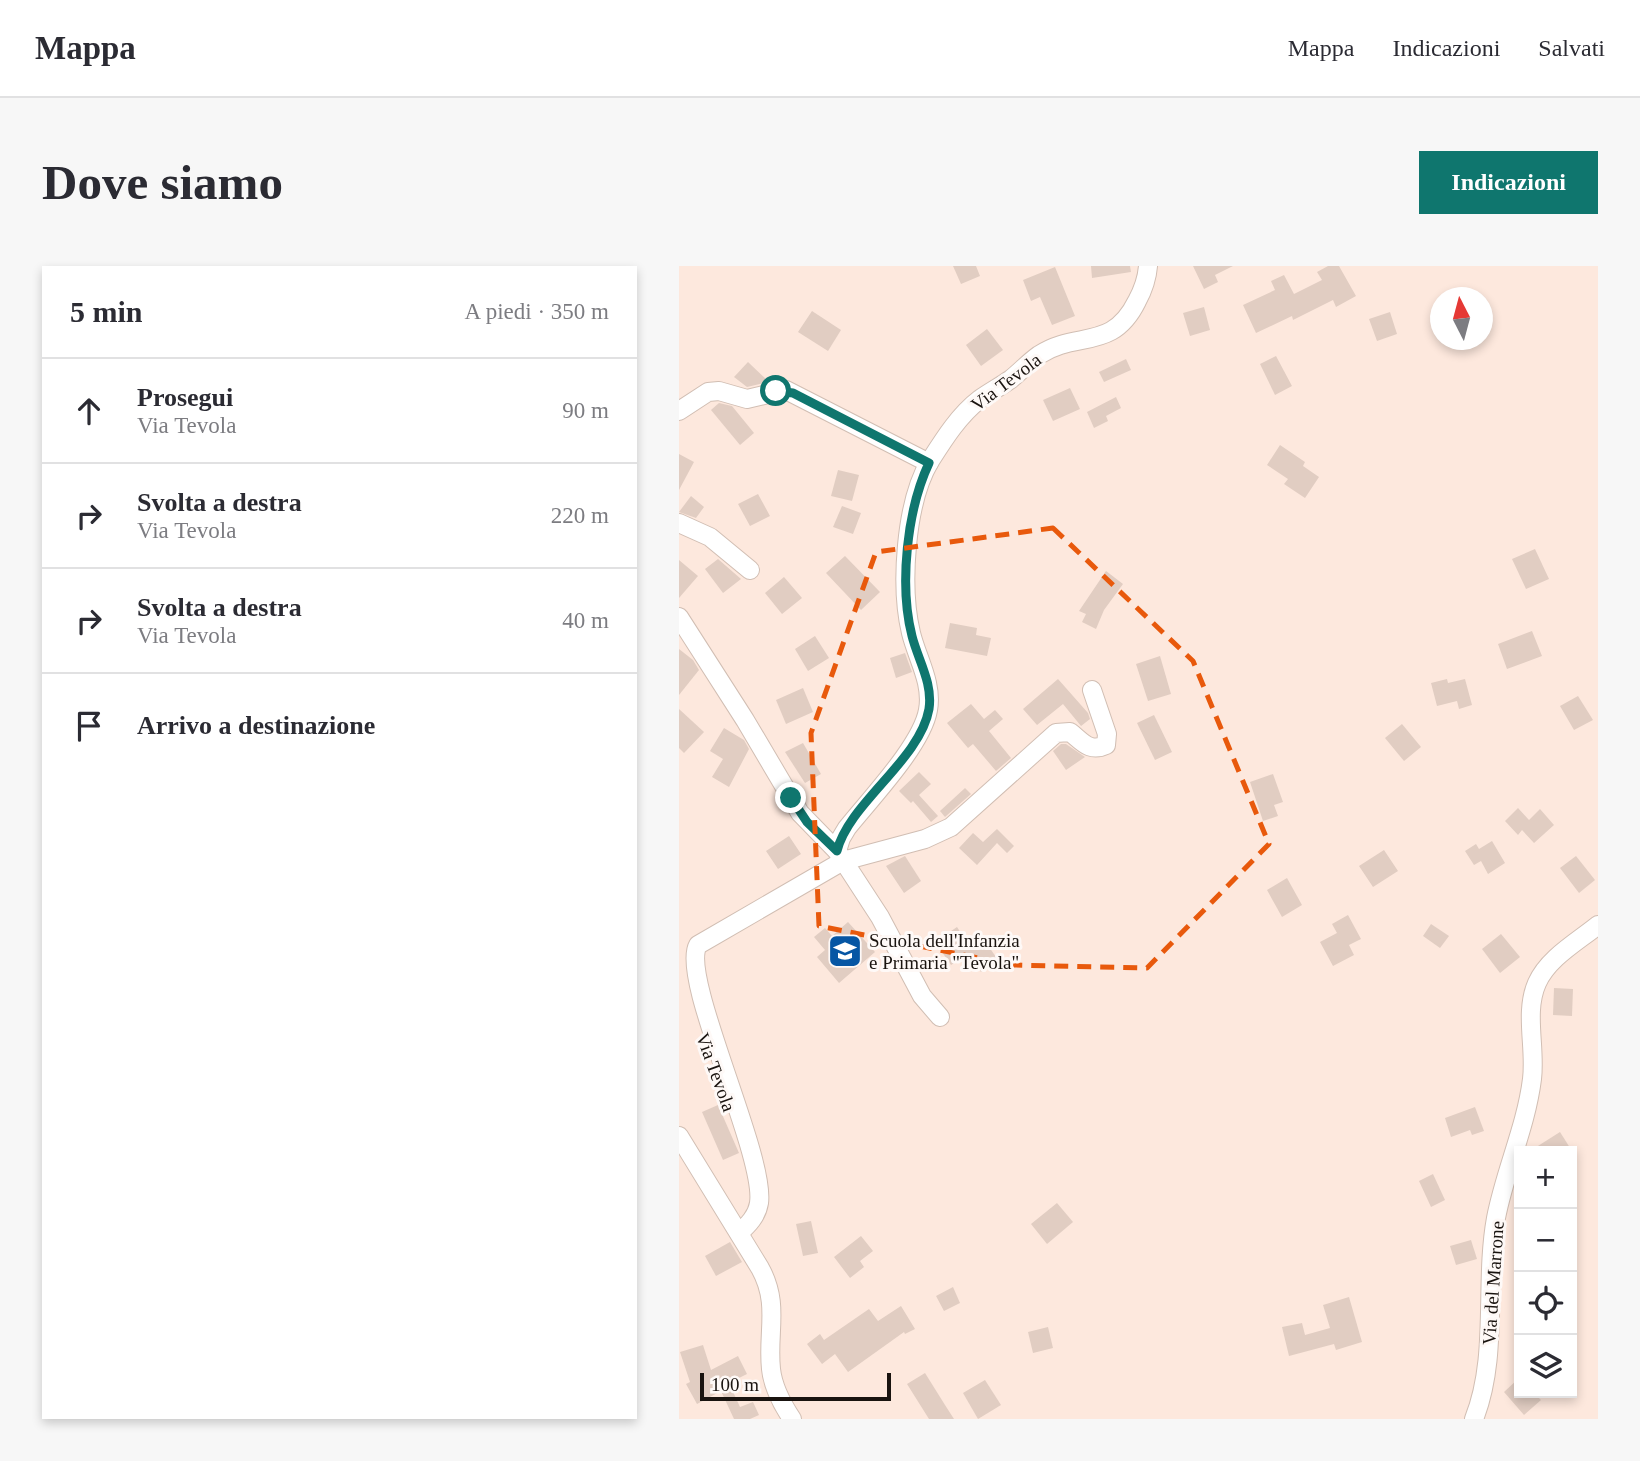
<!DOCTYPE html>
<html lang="it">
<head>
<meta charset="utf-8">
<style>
  body { margin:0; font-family:"Times New Roman",serif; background:#f7f7f7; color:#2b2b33 }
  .controls { position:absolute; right:21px; bottom:21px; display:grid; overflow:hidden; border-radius:0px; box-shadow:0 4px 10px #0003 }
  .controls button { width:63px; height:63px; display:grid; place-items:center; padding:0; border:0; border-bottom:2px solid #e1e1e2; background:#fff; color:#2b2b33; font:35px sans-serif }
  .compass { position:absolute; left:751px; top:21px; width:63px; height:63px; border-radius:50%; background:#fff; box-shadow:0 4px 10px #0003; rotate:354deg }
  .scale { position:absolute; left:21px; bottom:18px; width:191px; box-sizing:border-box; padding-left:7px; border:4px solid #19130f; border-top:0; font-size:19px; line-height:24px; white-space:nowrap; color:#19130f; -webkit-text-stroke:5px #fef9f7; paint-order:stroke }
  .stop { position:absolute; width:21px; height:21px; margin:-16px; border:5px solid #0f766e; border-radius:50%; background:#fff }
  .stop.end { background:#0f766e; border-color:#fff; box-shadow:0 2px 7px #0008 }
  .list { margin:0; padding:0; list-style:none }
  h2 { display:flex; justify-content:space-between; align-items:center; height:91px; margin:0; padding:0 28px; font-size:30px }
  h2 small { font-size:23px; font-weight:400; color:#7c7c81 }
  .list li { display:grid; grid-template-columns:46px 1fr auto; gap:21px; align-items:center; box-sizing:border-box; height:105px; padding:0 28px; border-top:2px solid #e1e1e2 }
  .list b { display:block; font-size:26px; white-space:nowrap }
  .list p { margin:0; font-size:23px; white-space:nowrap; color:#7c7c81 }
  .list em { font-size:23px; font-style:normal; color:#7c7c81 }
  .icon { flex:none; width:38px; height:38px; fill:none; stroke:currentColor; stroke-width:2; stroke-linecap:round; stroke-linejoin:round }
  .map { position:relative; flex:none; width:919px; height:1153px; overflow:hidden; border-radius:0px }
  header { display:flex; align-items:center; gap:42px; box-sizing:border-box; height:98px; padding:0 35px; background:#fff; border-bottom:2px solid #e1e1e2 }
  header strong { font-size:33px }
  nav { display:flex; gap:38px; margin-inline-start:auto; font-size:24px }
  .intro { display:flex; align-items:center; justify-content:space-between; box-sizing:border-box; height:168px; padding:0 42px }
  h1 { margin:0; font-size:49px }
  .button { padding:18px 32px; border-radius:0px; background:#0f766e; color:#fff; font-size:24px; font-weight:700 }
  main { display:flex; gap:42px; padding:0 42px }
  aside { flex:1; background:#fff; border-radius:0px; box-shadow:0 4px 10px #0003 }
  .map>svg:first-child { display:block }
</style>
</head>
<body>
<header>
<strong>Mappa</strong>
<nav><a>Mappa</a><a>Indicazioni</a><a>Salvati</a></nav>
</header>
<div class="intro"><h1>Dove siamo</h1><a class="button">Indicazioni</a></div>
<main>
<aside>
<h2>5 min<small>A piedi · 350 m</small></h2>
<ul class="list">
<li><svg class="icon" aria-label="ahead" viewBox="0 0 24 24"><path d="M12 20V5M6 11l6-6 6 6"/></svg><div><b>Prosegui</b><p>Via Tevola</p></div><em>90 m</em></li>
<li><svg class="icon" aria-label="right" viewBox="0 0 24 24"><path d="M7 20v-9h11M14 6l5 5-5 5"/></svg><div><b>Svolta a destra</b><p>Via Tevola</p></div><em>220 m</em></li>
<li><svg class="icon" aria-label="right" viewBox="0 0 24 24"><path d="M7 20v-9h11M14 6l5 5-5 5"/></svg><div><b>Svolta a destra</b><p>Via Tevola</p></div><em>40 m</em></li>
<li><svg class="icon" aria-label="arrive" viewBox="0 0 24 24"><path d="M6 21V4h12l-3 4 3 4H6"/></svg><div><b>Arrivo a destinazione</b></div></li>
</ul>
</aside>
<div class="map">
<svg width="919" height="1153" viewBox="0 0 919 1153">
  <rect width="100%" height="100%" fill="#fde8dd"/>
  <g fill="#e1cdc2">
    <polygon points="274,0 297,0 301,10 282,18"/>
    <polygon points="412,0 451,0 452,6 413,12"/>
    <polygon points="514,0 554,0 536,9 539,16 525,23"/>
    <polygon points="649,0 660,0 677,30 657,41 654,34 614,54 613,50 577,67 564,39 596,24 592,15 605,9 615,28 643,14 638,6"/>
    <polygon points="376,1 396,50 373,59 361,31 352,35 344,14"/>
    <polygon points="525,41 531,64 511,70 504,47"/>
    <polygon points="133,45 162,64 149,85 119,66"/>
    <polygon points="711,46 718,68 698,75 690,53"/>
    <polygon points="308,63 324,84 302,100 287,79"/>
    <polygon points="597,90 613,120 596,129 581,98"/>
    <polygon points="447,93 452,104 425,116 420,106"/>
    <polygon points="69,96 88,114 85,117 68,121 55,111"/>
    <polygon points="391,122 401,143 374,155 364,134"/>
    <polygon points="437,131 442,142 427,150 429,155 415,162 408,146"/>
    <polygon points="40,137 53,140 75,167 61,179 32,144"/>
    <polygon points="601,179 626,196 624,200 640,211 626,232 605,218 609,213 588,199"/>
    <polygon points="0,188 15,196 0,224"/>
    <polygon points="159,204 180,209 173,235 152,230"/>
    <polygon points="79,228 91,250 71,260 59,238"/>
    <polygon points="12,230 25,241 17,252 0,246"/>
    <polygon points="163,240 182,247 174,268 154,261"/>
    <polygon points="856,283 870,313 847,323 833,293"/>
    <polygon points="166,290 201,326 182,344 147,307"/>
    <polygon points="39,293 62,313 44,327 26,303"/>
    <polygon points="0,294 19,310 0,332"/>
    <polygon points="427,305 444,318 425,344 417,363 403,356 407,348 400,345"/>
    <polygon points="105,311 123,332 103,348 86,327"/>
    <polygon points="271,357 298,362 297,369 312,372 308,390 266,382"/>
    <polygon points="853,365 863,390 828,403 819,378"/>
    <polygon points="136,370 150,392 129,405 116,383"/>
    <polygon points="0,383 14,394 20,404 0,429"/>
    <polygon points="226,387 233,406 217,412 211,392"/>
    <polygon points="481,390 492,428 469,435 457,398"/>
    <polygon points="379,413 409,447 411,453 402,460 384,438 358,459 344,443"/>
    <polygon points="768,413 769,417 786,413 793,439 780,443 778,435 758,440 752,417"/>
    <polygon points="124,422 134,446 107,458 97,434"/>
    <polygon points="899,430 914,454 895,464 881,440"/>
    <polygon points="292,438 305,453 316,444 324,453 310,465 332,492 317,505 294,478 289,482 268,457"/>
    <polygon points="0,443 25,466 5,487 0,482"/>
    <polygon points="475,449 493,486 476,494 458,457"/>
    <polygon points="723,458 742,481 725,495 706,472"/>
    <polygon points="45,462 65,474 70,483 50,521 33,511 44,493 31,485"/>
    <polygon points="124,477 142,508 126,517 106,486"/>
    <polygon points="382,478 387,478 406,491 387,504 374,485"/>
    <polygon points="240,506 252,518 240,529 259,550 252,556 234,535 232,537 220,525"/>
    <polygon points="594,508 604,536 595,539 599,550 584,555 571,516"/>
    <polygon points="286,522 292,528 266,551 261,545"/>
    <polygon points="839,542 850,554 861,543 875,559 855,577 843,564 839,569 826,555"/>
    <polygon points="318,563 335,580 328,587 318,577 298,599 280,582 294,567 304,576"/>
    <polygon points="110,570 122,588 99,603 87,585"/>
    <polygon points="813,575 826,597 809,608 802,595 795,599 786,585 797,578 800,583"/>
    <polygon points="705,584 719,605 694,621 680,600"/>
    <polygon points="226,590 242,615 225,627 207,600"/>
    <polygon points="897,590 916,614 900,627 881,602"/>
    <polygon points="608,612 623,639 603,651 588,624"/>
    <polygon points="669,649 682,673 670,679 675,689 654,700 641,676 658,667 653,658"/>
    <polygon points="169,656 196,686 160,717 138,691 146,684 135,671 146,662 153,670"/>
    <polygon points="752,658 770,670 761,682 744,670"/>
    <polygon points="278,661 293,684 306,675 319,694 302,706 289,688 272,699 256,676"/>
    <polygon points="822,668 841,691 821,707 803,683"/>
    <polygon points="875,722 894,723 893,750 874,749"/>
    <polygon points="39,839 60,887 44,894 23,846"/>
    <polygon points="796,841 805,865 793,869 791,864 772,871 766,852"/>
    <polygon points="881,866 893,885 851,885"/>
    <polygon points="754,908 766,934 752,941 740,915"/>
    <polygon points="378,937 394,956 368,978 352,958"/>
    <polygon points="132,955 139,987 124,990 117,958"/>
    <polygon points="182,970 194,985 181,995 185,1001 171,1012 155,991"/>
    <polygon points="792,974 798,993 777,999 771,980"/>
    <polygon points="51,976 63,996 37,1010 26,990"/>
    <polygon points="274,1021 281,1037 265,1045 257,1030"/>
    <polygon points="670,1031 683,1076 657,1084 655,1078 610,1090 603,1061 623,1057 626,1069 651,1062 644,1039"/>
    <polygon points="222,1040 236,1063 226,1068 225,1066 169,1106 156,1088 143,1098 128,1078 141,1068 145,1074 190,1043 199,1055"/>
    <polygon points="369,1061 374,1082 354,1087 349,1066"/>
    <polygon points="24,1079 32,1104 59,1090 68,1108 50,1117 61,1141 74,1136 80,1149 71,1153 55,1153 42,1125 18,1138 7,1118 11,1116 1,1086"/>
    <polygon points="246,1107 266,1139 275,1153 250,1153 228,1118"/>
    <polygon points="840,1112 840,1127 855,1127 862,1134 845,1149 825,1126"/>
    <polygon points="306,1114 322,1139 299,1153 284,1127"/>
  </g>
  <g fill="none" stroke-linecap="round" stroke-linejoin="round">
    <g stroke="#d1beb3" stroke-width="20">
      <g id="minor">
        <polyline points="0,145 29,126 40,125 68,133 107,124 250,197"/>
        <polyline points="0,257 31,271 71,304"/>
        <polyline points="0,351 66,454 121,547 158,585 201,651 243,730 261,751"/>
        <path d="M158,585L162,572L168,562C191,533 243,479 249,444C254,417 238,392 232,367C221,321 226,237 251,195C265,173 280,149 301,133C311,126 322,120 332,113C342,105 350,96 360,89C398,64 433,86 458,35C464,24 468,13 469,0"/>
        <path d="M0,870L81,1002C101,1038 88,1066 92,1103C94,1122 103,1138 113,1153"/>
        <path d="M60,967C69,959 78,950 80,937C87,889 0,711 19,679L164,595L246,573L272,561L377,467L391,466C403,475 410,487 427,479L428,468L413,424"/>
        <path d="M795,1153C820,1090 805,1018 817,952C826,905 847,861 853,813C857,782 845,746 858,717C869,692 898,676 919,659"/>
      </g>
    </g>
    <use href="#minor" stroke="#fff" stroke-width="18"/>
  </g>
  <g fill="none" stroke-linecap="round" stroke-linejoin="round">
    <path stroke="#0f766e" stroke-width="9" d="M97,125L114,127L250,197C228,244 220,319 233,370C239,394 254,417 250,443C241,494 170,537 158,585L128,556L112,532"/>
  </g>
  <path fill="none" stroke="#e8590c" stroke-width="5" stroke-dasharray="14 9" stroke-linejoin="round" d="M374,262L514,395L590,578L468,702L335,699L140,660L132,467L197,286Z"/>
  <defs>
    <g id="school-square" transform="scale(1.75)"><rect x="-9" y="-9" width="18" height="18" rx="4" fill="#0656a4" stroke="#fef9f7"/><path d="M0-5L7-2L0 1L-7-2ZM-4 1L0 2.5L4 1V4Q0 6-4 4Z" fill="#fff"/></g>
  </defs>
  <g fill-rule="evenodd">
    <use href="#school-square" x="166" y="685"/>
  </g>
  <g text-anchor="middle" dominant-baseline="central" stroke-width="6" stroke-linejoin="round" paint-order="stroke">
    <g font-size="19" fill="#19130f" stroke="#fef9f7">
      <text transform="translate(327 116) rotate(-37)">Via Tevola</text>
      <text transform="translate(37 806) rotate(70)">Via Tevola</text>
      <text transform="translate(814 1017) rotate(-86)">Via del Marrone</text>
    </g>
    <g font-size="19" fill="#19130f" stroke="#fef9f7" text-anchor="start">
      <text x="190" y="674">Scuola dell'Infanzia<tspan x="190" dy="22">e Primaria "Tevola"</tspan></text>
    </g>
  </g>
</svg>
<div class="controls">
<button>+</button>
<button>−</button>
<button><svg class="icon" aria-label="locate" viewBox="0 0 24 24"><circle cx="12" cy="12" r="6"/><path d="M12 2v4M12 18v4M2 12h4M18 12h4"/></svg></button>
<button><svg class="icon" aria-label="layers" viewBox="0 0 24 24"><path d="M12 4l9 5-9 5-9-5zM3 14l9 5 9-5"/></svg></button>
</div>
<svg class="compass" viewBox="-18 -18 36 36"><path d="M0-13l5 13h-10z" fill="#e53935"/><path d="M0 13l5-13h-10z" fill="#7c7c81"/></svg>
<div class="scale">100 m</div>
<div class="stop" style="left:97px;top:125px"></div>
<div class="stop end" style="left:112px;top:532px"></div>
</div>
</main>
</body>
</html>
